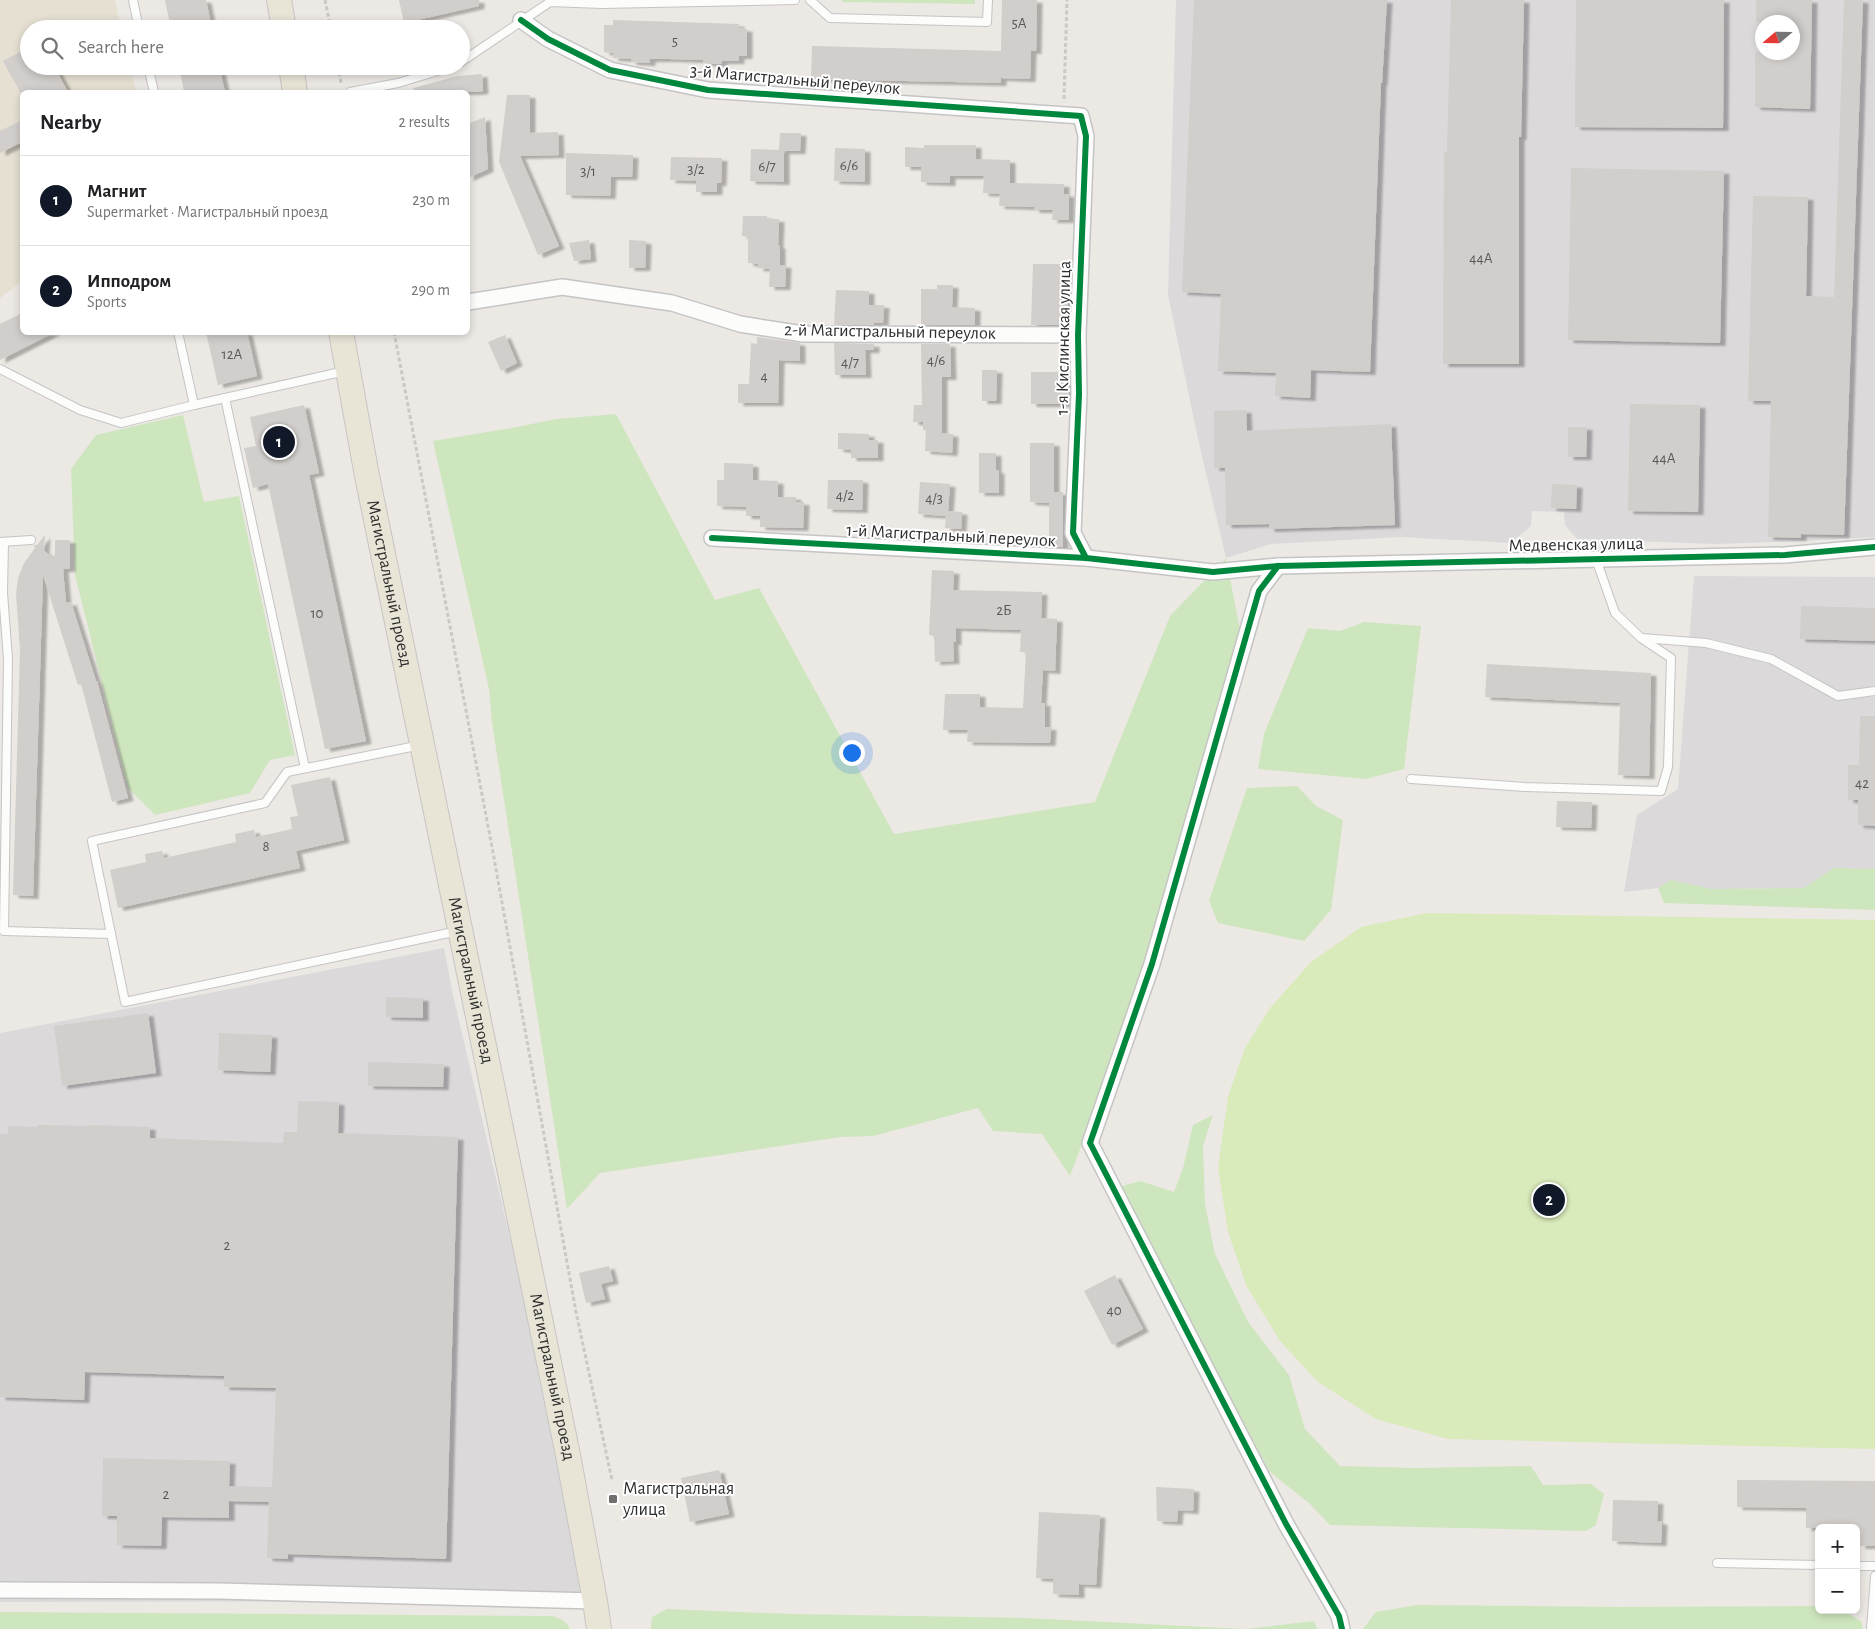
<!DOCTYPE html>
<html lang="en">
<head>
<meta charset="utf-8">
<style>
  body { margin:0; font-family:"Alegreya Sans",sans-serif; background:#f6f6f6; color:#202124 }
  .controls { position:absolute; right:15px; bottom:15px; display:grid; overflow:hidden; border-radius:8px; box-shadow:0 2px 8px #0003 }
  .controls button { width:45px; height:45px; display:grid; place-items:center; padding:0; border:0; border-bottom:1px solid #e0e0e0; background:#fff; color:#202124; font:25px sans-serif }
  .compass { position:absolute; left:1755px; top:15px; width:45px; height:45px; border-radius:50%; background:#fff; box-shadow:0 2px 8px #0003; rotate:250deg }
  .you { position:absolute; left:851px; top:752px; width:18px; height:18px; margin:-12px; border:4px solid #fff; border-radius:50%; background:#1a73e8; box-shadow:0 0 0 8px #1a73e833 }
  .badge { display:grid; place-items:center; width:32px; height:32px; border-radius:50%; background:#111827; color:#fff; font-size:16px; font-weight:700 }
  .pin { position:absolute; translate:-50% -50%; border:2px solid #fff; box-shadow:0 1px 5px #0006 }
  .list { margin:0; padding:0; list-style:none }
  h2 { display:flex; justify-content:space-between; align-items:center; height:65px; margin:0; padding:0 20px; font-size:21px }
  h2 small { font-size:16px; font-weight:400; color:#757577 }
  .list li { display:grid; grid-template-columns:32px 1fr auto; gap:15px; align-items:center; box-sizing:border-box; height:90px; padding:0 20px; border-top:1px solid #e0e0e0 }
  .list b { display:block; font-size:19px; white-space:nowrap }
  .list p { margin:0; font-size:16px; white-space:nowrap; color:#757577 }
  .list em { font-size:16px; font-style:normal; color:#757577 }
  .icon { flex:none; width:28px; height:28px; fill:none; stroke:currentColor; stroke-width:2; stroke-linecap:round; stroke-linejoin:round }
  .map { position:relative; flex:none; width:1875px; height:1629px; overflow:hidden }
  .search { position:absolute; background:#fff; box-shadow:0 2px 8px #0003; left:20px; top:20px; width:450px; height:55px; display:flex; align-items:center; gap:12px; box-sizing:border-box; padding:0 18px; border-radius:28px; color:#757577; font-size:19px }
  .panel { position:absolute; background:#fff; box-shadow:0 2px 8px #0003; left:20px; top:90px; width:450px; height:245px; border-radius:8px }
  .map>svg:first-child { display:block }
</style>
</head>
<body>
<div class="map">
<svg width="1875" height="1629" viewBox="0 0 1875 1629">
  <defs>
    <filter id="shadow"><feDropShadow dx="5.5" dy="3" stdDeviation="1" flood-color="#0004"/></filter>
  </defs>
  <rect width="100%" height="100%" fill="#ece8e4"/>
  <g fill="#dcd9db" fill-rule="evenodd">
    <path d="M1176,0H1875V537L1803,541L1716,544L1577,539L1565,525L1564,512L1532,511L1531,526L1511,543L1401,537L1271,544L1226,558L1198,439L1168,295ZM1762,22H1792V52H1762Z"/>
    <polygon points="1694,576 1875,577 1875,869 1834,868 1804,888 1711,889 1671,880 1658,888 1624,892 1637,815 1678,789"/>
    <polygon points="444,948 453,995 595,1601 0,1602 0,1033"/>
  </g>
  <polygon fill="#e6e0d3" points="2,0 115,0 121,29 29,29 29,66 130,66 136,92 22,92 22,281 0,298 0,1"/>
  <g fill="#cee6be">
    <polygon points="841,0 975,0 975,4 843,2"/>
    <polygon points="616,414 715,600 759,588 894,834 1095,802 1170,616 1226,558 1241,635 1153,953 1070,1176 1042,1134 993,1131 978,1108 873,1136 841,1137 600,1173 567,1209 492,722 489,689 433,441 517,427 556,419"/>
    <polygon points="183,415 204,502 239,496 295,755 270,760 250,793 155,815 128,788 75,575 71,469 96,435"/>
    <polygon points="1364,622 1421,626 1404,769 1366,779 1258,769 1264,734 1308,628 1340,631"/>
    <polygon points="1297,786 1316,806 1343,820 1331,910 1304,941 1218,923 1209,901 1247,788"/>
    <polygon points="1834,868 1875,869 1875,910 1664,903 1658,888 1671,880 1711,889 1804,888"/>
    <polygon points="1213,1115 1203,1146 1205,1204 1215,1254 1248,1322 1289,1375 1305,1429 1340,1466 1416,1468 1531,1466 1543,1485 1591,1484 1604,1494 1596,1525 1586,1531 1330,1525 1309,1503 1270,1472 1119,1187 1140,1181 1174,1192 1183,1168 1193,1125"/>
    <polygon points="1417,1605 1618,1607 1819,1606 1819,1610 1843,1610 1862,1622 1862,1629 1363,1629 1376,1612"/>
    <polygon points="667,1609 792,1614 1026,1618 1246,1629 1314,1621 1317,1629 651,1629 652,1617"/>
    <path d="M0,1612L551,1616C558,1617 567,1621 570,1629H0Z"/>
  </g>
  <polygon fill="#d9eabb" points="1427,913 1875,920 1875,1449 1448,1439 1376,1419 1318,1382 1280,1341 1246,1285 1228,1232 1218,1168 1228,1096 1245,1048 1270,1008 1311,962 1361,927"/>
  <g fill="#d1cecb" filter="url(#shadow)">
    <polygon points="165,0 206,0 212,29 171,29"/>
    <polygon points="399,0 479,0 479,6 404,23"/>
    <polygon points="1002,0 1037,0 1036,51 1031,51 1030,79 1001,78 1001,83 811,79 812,46 1001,51"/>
    <polygon points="1194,0 1387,0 1382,83 1381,83 1370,372 1311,370 1310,398 1275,396 1276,373 1218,371 1221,294 1182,292"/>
    <polygon points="1451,0 1524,0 1521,137 1519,137 1519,364 1443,364 1444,152 1447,152"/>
    <polygon points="1576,0 1724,0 1723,128 1575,127"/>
    <polygon points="1756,0 1812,0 1810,109 1755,107 1755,52 1792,52 1792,22 1756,22"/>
    <polygon points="1844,0 1863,0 1844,535 1801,534 1801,538 1768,537 1771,401 1748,401 1753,196 1808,197 1806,296 1834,297"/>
    <polygon points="613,20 739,24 739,28 747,29 747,56 739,56 739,61 722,61 722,64 703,63 703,60 669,59 650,59 650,63 631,62 631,59 613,58 613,53 604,52 604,25 613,25"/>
    <polygon points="29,47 29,66 54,66 68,92 20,92 3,61"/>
    <polygon points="179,66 219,66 225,92 184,92"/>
    <polygon points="482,74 483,91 475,92 414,92 413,88 458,76"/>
    <polygon points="507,95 530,95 530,133 558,132 559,155 520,156 559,246 538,255 499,162"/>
    <polygon points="485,117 488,169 468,178 468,124"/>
    <polygon points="22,120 22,142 0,153 0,131"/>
    <polygon points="780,133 801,133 800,151 784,151 784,182 750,181 751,149 779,150"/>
    <polygon points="924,145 976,145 976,159 1010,160 1010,183 1064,184 1064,194 1069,194 1069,220 1052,220 1053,210 1034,210 1034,207 999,206 1000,194 983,193 984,176 950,176 950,183 921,182 921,167 905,167 905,147 924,148"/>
    <polygon points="835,148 865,149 865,182 834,181"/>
    <polygon points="566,153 633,155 632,177 611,177 610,196 566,195"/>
    <polygon points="671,157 722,158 721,183 717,183 717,192 696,192 696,181 670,180"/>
    <polygon points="1571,168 1724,171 1720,343 1568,340"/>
    <polygon points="743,216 767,216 767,219 779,219 778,245 780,246 780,265 786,265 785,287 769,287 770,269 758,268 758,264 748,263 748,237 742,236"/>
    <polygon points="589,240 591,259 574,261 569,243"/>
    <polygon points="629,240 646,241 645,268 629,268"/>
    <polygon points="1033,264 1060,264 1059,288 1068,288 1068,325 1031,325"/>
    <polygon points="937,285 953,285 952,307 975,308 975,325 921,325 921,289 937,289"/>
    <polygon points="836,290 869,291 869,305 884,305 883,323 874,323 874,325 834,325"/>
    <polygon points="22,313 22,332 55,332 0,360 0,324"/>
    <polygon points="206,332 247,332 257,376 218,385"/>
    <polygon points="505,335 517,363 501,371 488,342"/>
    <polygon points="757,337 800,343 800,361 779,360 778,403 738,403 738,384 749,384 751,343 757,344"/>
    <polygon points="834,343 874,344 874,350 865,350 866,375 835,375"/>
    <polygon points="921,344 950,344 951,377 942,377 942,433 953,434 952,453 925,451 926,430 923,430 923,422 913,422 914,405 922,405"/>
    <polygon points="982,370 997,370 996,401 982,401"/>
    <rect x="1031" y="372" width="38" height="32"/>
    <polygon points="1630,404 1700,405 1698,512 1628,511"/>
    <polygon points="304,405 319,473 309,475 366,741 325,749 268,484 253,488 244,448 256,446 250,417"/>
    <polygon points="1246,410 1247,431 1391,424 1395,525 1269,529 1269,524 1226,525 1225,468 1214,468 1214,411"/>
    <polygon points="1568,427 1587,427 1586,457 1568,457"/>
    <polygon points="838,433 869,434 869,440 878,440 878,458 851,458 851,450 838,449"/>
    <polygon points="1030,443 1054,443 1054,492 1063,492 1063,547 1049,547 1049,503 1030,502"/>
    <polygon points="979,453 996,453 996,470 999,471 999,493 979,493"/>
    <polygon points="724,463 753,464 753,480 778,481 778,497 796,497 796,502 804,502 803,528 760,527 760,516 746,516 746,507 717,506 717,480 724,480"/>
    <polygon points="828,480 863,480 862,510 827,509"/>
    <polygon points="920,482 950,484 948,511 962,512 961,529 945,528 946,516 918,514"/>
    <polygon points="1552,484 1577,485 1576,509 1551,508"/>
    <polygon points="45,535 44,551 55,559 55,540 70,540 70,569 63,569 66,603 71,602 96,681 97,681 128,798 112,802 84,695 81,684 78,685 43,575 33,896 13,895 20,650 16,594 18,578 24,563 35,548 34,545 37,545"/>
    <polygon points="932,570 954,571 953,590 1042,592 1041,618 1057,619 1055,671 1043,670 1041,703 1045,703 1045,727 1051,727 1050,743 967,742 968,730 943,730 945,694 980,694 980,707 1023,708 1026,652 1020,652 1021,630 956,628 956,642 953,642 954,661 935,662 934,636 929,635"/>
    <polygon points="1801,606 1875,608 1875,641 1800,639"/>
    <polygon points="1487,664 1651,673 1649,776 1618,775 1620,703 1485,697"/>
    <polygon points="1860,716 1875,716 1875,826 1858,825 1858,800 1848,800 1848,765 1859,765"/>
    <polygon points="330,777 344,840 296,851 300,868 118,908 110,870 146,862 145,854 162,851 164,858 236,842 235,834 254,830 256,837 292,829 290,817 298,816 291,785"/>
    <polygon points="1557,801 1592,802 1591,828 1556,827"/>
    <polygon points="386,997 423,998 423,1018 386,1017"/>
    <polygon points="148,1013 156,1073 62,1086 54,1026"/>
    <polygon points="219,1033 272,1035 270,1072 218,1070"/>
    <polygon points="368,1062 444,1064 443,1087 368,1086"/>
    <polygon points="298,1101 339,1102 338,1133 458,1137 446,1559 288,1554 288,1559 267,1558 269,1502 229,1501 229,1518 162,1517 161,1546 117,1545 117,1516 102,1516 103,1458 230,1461 229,1486 272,1487 276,1388 224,1387 224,1376 85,1372 84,1400 0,1397 0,1134 8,1134 8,1126 38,1127 38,1125 89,1126 89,1125 150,1127 150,1138 283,1143 284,1132 297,1132"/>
    <polygon points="609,1266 613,1281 601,1284 605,1299 586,1303 579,1273"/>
    <polygon points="1115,1275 1143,1329 1112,1345 1084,1291"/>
    <polygon points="719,1470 729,1514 690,1522 681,1478"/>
    <polygon points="1737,1480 1875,1481 1875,1546 1860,1546 1860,1534 1856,1534 1856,1528 1806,1528 1806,1508 1737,1507"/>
    <polygon points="1156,1487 1194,1489 1193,1511 1178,1510 1177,1522 1157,1521"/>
    <polygon points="1613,1500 1658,1501 1657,1521 1662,1522 1661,1543 1612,1541"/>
    <polygon points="1039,1512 1100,1515 1096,1585 1079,1584 1079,1595 1053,1594 1053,1579 1036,1578"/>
  </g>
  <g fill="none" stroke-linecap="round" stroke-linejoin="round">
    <g stroke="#c5c4c5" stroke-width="10">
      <g id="lane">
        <polyline points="133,0 139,29"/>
        <polyline points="810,0 830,18 987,22 988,0"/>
        <polyline points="461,62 550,2 602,4 795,0"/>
        <polyline points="148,66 154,92"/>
        <polyline points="350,92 398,83 454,66"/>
        <polyline points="178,332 194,405 225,398 305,768"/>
        <polyline points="0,369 80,410 121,423 194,405"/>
        <polyline points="225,398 345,371"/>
        <polyline points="0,542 31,540"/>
        <polyline points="0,593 3,593 4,542"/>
        <polyline points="3,593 8,659 4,931 111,934"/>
        <polyline points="1642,638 1706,643 1771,659 1838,696 1875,691"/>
        <polyline points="421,745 287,772 265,803 92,841 125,1002 458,931"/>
        <polyline points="1411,779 1525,787 1661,791 1668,767 1671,658 1641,638 1615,613 1596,559"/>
        <polyline points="1717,1563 1819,1565"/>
        <polyline points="1856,1566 1875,1566"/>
        <polyline points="1871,1629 1875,1576"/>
      </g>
    </g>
    <g stroke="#c5c4c5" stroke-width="18">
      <g id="street">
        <polyline points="521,20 548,39 610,70 708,90 1081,116 1086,136 1078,335 1079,394 1073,533 1086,558"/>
        <polyline points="468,302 562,287 672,303 740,324 803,334 1078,335"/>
        <polyline points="712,538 1086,558 1213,572 1278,566 1785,555 1875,547"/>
        <polyline points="1278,566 1259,591 1152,964 1090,1143 1286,1524 1339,1616 1342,1629"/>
        <polyline points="0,1590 220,1591 595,1601"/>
      </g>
    </g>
    <g stroke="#c6c5c4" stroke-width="26">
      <g id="primary">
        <polyline points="279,0 284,29"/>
        <polyline points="291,66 295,92"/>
        <path id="s1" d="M341,332L367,476L568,1455L595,1601L599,1629"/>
      </g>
    </g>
    <g stroke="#c9c9c8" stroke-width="3" stroke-dasharray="4 2.5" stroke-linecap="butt">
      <polyline points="325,0 331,29"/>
      <polyline points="338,66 341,83"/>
      <polyline points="1064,99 1067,0"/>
      <polyline points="394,332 492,847 576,1312 612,1480"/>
    </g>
    <use href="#lane" stroke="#fcfcfb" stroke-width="8"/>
    <use href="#street" stroke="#fcfcfb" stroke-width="15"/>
    <use href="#primary" stroke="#e8e4d6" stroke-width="24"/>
    <g stroke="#fff" stroke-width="9">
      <g id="cycleway">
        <polyline points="521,20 548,39 610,70 708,90 1081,116 1086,136 1078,335 1079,394 1073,533 1086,558"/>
        <polyline points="712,538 1086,558 1213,572 1278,566 1785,555 1875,547"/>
        <polyline points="1278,566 1259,591 1152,964 1090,1143 1286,1524 1339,1616 1342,1629"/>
      </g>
    </g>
    <use href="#cycleway" stroke="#00873e" stroke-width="6"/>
  </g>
  <rect fill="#706f6e" stroke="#fff" stroke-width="2" x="608" y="1494" width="10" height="10" rx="2.5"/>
  <g text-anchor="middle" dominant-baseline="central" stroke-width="4" stroke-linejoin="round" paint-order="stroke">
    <g font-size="15" fill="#585857">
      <text x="1019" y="23">5А</text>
      <text x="675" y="41">5</text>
      <text x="849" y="165">6/6</text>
      <text x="767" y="166">6/7</text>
      <text x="696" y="169">3/2</text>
      <text x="588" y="171">3/1</text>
      <text x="1481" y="258">44А</text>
      <text x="232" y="354">12А</text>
      <text x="936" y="360">4/6</text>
      <text x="850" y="362">4/7</text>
      <text x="764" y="376">4</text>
      <text x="1664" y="458">44А</text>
      <text x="845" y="495">4/2</text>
      <text x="934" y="498">4/3</text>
      <text x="1004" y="610">2Б</text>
      <text x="317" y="613">10</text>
      <text x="1862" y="783">42</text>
      <text x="266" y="846">8</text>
      <text x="227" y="1245">2</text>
      <text x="1114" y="1310">40</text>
      <text x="166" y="1494">2</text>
    </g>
    <g font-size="18" fill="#2e2e2e" stroke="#fff">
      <text transform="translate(795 80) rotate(5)">3-й Магистральный переулок</text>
      <text transform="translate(890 332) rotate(1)">2-й Магистральный переулок</text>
      <text transform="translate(1064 338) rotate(-89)">1-я Кислинская улица</text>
      <text transform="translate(951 536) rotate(3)">1-й Магистральный переулок</text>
      <text transform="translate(1576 545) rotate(-1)">Медвенская улица</text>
      <text stroke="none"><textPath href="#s1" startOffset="256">Магистральный проезд</textPath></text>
      <text stroke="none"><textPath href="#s1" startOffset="661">Магистральный проезд</textPath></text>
      <text stroke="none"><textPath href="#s1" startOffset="1066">Магистральный проезд</textPath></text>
    </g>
    <g font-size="18" fill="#2e2e2e" stroke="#fff" text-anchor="start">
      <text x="623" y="1489">Магистральная<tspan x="623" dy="21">улица</tspan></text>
    </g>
  </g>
</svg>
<div class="controls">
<button>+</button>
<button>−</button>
</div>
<svg class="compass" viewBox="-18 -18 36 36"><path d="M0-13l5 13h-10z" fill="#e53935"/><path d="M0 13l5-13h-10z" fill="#757577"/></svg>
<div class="you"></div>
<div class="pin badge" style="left:279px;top:442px">1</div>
<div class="pin badge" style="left:1549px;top:1200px">2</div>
<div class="search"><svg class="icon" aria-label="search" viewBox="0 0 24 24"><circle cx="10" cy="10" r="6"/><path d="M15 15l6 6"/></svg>Search here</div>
<section class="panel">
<h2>Nearby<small>2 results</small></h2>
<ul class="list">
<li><span class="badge">1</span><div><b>Магнит</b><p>Supermarket · Магистральный проезд</p></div><em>230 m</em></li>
<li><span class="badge">2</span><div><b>Ипподром</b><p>Sports</p></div><em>290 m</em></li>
</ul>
</section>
</div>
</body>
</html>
